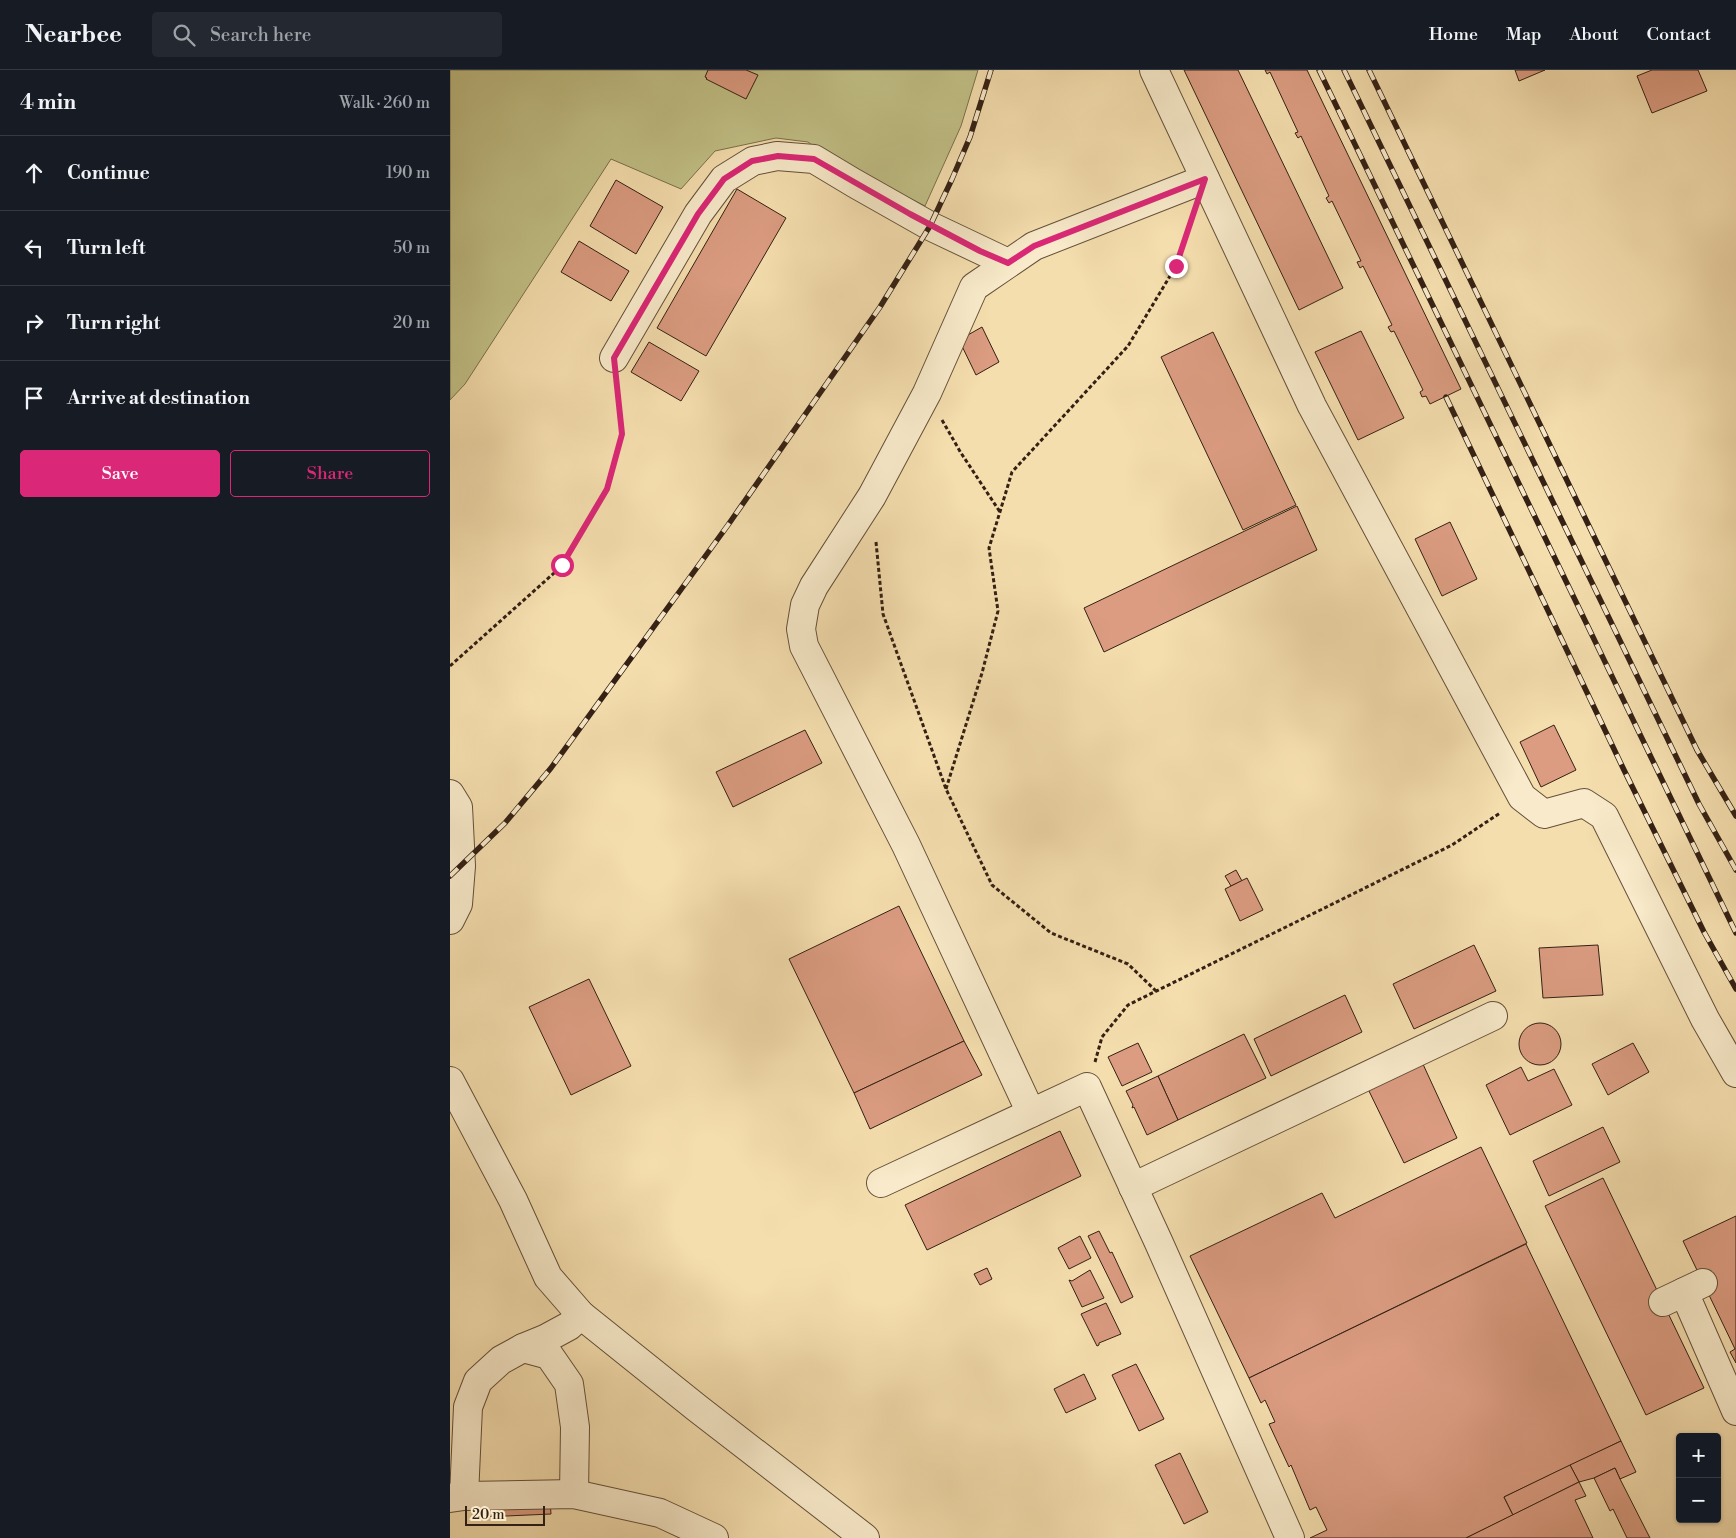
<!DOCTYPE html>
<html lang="en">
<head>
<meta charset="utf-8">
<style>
  body { margin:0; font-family:"Libre Bodoni",serif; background:#242831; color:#f1f3f6 }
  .controls { position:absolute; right:15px; bottom:15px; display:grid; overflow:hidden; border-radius:5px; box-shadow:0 1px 4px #0004 }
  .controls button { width:45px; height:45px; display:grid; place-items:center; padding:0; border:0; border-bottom:1px solid #363941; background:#171b24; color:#f1f3f6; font:25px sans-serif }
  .scale { position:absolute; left:15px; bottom:12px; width:80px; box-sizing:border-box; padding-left:5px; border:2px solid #342014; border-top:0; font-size:14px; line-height:18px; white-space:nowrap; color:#342014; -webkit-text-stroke:4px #f8eaca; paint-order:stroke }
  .stop { position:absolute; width:15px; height:15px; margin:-11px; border:4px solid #db2777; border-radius:50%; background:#fff }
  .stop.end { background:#db2777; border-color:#fff; box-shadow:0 1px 5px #0008 }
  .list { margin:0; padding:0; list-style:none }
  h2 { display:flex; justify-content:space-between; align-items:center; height:65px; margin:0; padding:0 20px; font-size:21px }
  h2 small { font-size:16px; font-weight:400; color:#9ea1a6 }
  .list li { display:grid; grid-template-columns:32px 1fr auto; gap:15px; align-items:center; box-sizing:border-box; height:75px; padding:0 20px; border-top:1px solid #363941 }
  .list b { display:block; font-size:19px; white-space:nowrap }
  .list em { font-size:16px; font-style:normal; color:#9ea1a6 }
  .actions { display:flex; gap:10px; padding:15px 20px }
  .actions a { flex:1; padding:11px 0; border:1px solid #db2777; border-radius:5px; text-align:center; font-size:18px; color:#db2777 }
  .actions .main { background:#db2777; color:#fff }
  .icon { flex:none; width:28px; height:28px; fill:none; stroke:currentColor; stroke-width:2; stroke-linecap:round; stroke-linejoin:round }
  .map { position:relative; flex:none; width:1286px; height:1468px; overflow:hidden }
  header { display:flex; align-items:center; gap:30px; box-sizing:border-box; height:70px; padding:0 25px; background:#171b24; border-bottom:1px solid #363941 }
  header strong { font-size:24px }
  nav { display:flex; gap:28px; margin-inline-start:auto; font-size:18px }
  .search { width:350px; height:45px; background:#242831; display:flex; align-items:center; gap:12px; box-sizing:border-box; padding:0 18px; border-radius:5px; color:#9ea1a6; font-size:19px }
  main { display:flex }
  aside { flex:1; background:#171b24 }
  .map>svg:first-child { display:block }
</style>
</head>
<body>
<header>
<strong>Nearbee</strong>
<div class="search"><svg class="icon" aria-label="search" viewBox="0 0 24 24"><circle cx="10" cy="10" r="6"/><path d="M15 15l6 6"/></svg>Search here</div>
<nav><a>Home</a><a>Map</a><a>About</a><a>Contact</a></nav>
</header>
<main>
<aside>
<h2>4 min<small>Walk · 260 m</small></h2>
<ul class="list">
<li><svg class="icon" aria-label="ahead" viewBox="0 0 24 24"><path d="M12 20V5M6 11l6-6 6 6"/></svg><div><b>Continue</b></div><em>190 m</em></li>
<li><svg class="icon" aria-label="left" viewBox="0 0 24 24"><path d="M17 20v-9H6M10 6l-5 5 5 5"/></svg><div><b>Turn left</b></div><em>50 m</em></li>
<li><svg class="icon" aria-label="right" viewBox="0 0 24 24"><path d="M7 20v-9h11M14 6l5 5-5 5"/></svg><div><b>Turn right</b></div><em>20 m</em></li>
<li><svg class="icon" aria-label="arrive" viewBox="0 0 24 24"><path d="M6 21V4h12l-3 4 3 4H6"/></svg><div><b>Arrive at destination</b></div></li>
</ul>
<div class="actions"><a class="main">Save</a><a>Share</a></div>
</aside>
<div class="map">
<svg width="1286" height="1468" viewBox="0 0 1286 1468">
  <rect width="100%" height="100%" fill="#f5deae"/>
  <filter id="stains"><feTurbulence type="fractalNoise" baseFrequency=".004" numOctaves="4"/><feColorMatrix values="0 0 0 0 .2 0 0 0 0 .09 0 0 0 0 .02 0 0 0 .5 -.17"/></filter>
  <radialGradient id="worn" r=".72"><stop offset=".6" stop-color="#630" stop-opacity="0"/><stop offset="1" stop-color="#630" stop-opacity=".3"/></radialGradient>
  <polygon fill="#c1c086" stroke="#7a704d" points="0,0 528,0 511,56 475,136 379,88 358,72 326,68 265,81 231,119 161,89 15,314 0,330"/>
  <g fill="#db9c81" stroke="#342014">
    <polygon points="258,0 296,0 308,5 296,29 256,9 257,8 255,7"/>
    <polygon points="734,0 788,0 893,218 849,240"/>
    <polygon points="815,0 857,0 1011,319 980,334 976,326 972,327 970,322 973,320 944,261 941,262 938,257 942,255 913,196 910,198 907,192 911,191 882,131 879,133 876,128 879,126 851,66 848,68 845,63 848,62 820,2 817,4"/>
    <polygon points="1065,0 1095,0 1069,11"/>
    <polygon points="1202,0 1248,0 1257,21 1202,43 1187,6"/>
    <polygon points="166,110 213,137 186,184 140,156"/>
    <polygon points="287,119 336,148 256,286 207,258"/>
    <polygon points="129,171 179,201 161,231 111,202"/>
    <polygon points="532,257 549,292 526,305 509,270"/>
    <polygon points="911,261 954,348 908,370 865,282"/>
    <polygon points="763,262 846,435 793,460 711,287"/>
    <polygon points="199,272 249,301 231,331 181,302"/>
    <polygon points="847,436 867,480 654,582 634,538"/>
    <polygon points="1000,452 1027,509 992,526 965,469"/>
    <polygon points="1104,655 1126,700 1091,717 1070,672"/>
    <polygon points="355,660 372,693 283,737 266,702"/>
    <polygon points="786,800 792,811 781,816 775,806"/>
    <polygon points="797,808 813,840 790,851 775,819"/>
    <polygon points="449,836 514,971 404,1023 339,889"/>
    <polygon points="1024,875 1046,921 964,959 943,914"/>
    <polygon points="1148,875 1153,925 1093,928 1089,878"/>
    <polygon points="139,909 181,996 121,1025 79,937"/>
    <polygon points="895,925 912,962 821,1006 804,969"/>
    <circle cx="1090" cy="974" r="21"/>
    <polygon points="794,964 816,1008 728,1050 708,1006"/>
    <polygon points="514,971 532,1005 420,1059 404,1023"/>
    <polygon points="688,973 702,1002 672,1016 658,987"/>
    <polygon points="1183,973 1199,1002 1158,1025 1142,994"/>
    <polygon points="972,992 1007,1068 954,1093 918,1019"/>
    <polygon points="1071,997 1078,1011 1104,999 1122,1035 1060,1065 1036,1015"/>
    <polygon points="708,1006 728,1050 697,1065 684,1037 682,1038 683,1035 676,1021"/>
    <polygon points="1153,1057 1170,1092 1099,1126 1083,1091"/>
    <polygon points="610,1061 631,1106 477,1180 455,1135"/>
    <polygon points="1031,1077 1077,1173 799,1308 740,1186 872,1123 885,1148"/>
    <polygon points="1153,1108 1254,1318 1196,1345 1095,1136"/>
    <polygon points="1286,1146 1286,1293 1280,1282 1285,1279 1233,1171"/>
    <polygon points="649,1161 660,1183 662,1182 683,1227 671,1233 638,1166"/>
    <polygon points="630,1166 641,1188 619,1199 608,1178"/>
    <polygon points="1076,1174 1171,1371 1054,1427 1063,1445 1016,1468 860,1468 877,1460 866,1437 860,1440 841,1395 839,1397 819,1354 825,1352 815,1330 811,1333 799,1308"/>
    <polygon points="537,1198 542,1209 530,1215 524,1204"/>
    <polygon points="640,1200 654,1228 632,1237 619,1210 622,1211"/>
    <polygon points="656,1233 671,1264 649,1273 649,1275 647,1276 631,1244"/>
    <polygon points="686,1294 714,1349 689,1361 662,1305"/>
    <polygon points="634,1304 646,1329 616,1343 604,1319"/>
    <polygon points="1171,1371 1186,1402 1170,1409 1165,1398 1144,1408 1129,1412 1120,1395"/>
    <polygon points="730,1383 758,1442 734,1454 705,1395"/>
    <polygon points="1120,1395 1129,1412 1063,1445 1054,1427"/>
    <polygon points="1165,1398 1170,1409 1200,1468 1177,1468 1163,1439 1160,1441 1144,1408"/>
    <polygon points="1129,1412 1136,1426 1125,1430 1143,1468 1016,1468"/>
    <polygon points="100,1430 101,1444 34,1447 33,1433"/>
  </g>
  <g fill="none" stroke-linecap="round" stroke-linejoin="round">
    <g stroke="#64503a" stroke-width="30">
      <g id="minor">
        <polyline points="704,0 862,336 1072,727 1094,744 1134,733 1154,746 1255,949 1286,1003"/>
        <polyline points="164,288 248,144 274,109 303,91 327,86 364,89 404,113 480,156 558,193"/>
        <polyline points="0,724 8,737 11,796 8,834 0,850"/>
        <polyline points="0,1011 63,1130 98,1207 131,1245 247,1338 415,1468"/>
        <polyline points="581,1043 456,775 354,576 351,559 355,535 364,516 422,426 477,323 524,217 584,176 755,109"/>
        <polyline points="431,1113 637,1017 709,1173 840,1468"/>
        <polyline points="683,1117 1043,946"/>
        <polyline points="1234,1222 1286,1341"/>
        <polyline points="1213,1232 1253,1213"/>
        <polyline points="73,1278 99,1285 119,1314 125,1357 124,1424"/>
        <polyline points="14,1426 18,1337 28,1311 51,1290 73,1278 95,1269 119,1256 131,1245"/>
        <polyline points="0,1428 14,1426 124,1424 210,1443 264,1468"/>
      </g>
    </g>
    <g stroke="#342014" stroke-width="3" stroke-dasharray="4 2.5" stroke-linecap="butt">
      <polyline points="492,350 511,383 550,442"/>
      <polyline points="426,472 433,544 496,719 542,815 601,863 678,894 706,921"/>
      <polyline points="0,596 113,495 157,419 172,364 166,313"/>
      <polyline points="496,719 532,603 548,541 539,478 562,402 678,276 726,196 742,147"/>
      <polyline points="645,992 652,967 678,935 1002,775 1050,743"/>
    </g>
    <use href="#minor" stroke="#f8eaca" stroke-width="28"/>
    <g stroke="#342014" stroke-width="5.5">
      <g id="rail">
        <polyline points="869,0 1286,863"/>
        <polyline points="894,0 1249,734 1286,800"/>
        <polyline points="919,0 1247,680 1286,746"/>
        <polyline points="996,327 1174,700 1254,862 1286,919"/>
        <polyline points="0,806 55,753 101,698 278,455 430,237 480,156 502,109 520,67 541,0"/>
      </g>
    </g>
    <use href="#rail" stroke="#f8eaca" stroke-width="4" stroke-dasharray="11" stroke-linecap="butt"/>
  </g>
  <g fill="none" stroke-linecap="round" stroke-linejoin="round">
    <polyline stroke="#db2777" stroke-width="6" points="112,495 157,419 172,364 164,288 248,144 274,109 302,91 328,86 364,89 460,144 530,181 558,193 584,176 755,109 726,196"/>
  </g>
  <rect width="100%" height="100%" filter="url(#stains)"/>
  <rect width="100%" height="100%" fill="url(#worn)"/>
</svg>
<div class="controls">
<button>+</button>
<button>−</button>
</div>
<div class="scale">20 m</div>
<div class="stop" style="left:112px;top:495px"></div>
<div class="stop end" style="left:726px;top:196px"></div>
</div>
</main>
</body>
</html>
